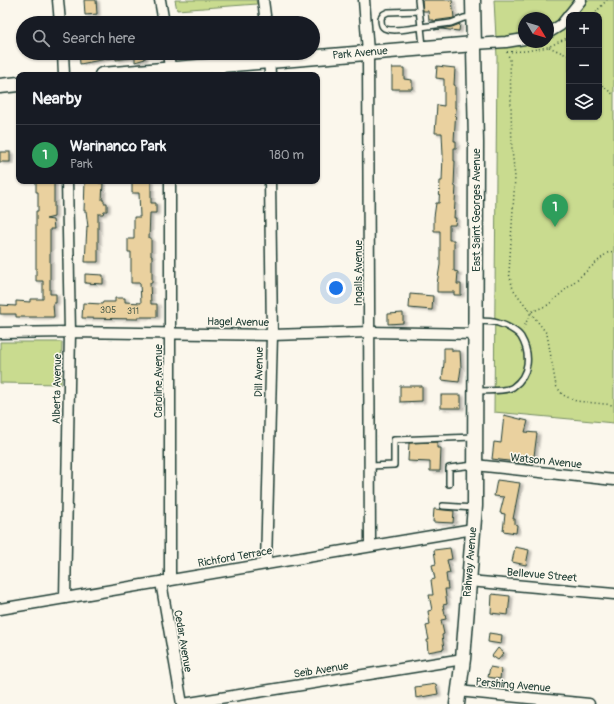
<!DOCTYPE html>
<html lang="en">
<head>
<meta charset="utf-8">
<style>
  body { margin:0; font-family:Pangolin,sans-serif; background:#242831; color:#f1f3f6 }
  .controls { position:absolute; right:12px; top:12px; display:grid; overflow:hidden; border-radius:8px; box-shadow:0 1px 3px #0004 }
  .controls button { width:36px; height:36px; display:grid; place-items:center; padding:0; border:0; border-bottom:1px solid #363941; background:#171b24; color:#f1f3f6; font:20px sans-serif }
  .compass { position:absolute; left:518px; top:12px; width:36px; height:36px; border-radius:50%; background:#171b24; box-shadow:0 1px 3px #0004; rotate:128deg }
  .you { position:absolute; left:336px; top:288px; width:14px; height:14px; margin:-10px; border:3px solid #fff; border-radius:50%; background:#1a73e8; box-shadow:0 0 0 6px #1a73e833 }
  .badge { display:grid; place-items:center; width:26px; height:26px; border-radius:50%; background:#d1495b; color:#fff; font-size:13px; font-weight:700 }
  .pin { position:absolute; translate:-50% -33px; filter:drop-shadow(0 1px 2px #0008) }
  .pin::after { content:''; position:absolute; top:21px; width:14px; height:12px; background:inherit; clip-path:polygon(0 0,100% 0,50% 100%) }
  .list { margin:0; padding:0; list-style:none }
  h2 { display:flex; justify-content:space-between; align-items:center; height:52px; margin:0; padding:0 16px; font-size:17px }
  h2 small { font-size:13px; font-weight:400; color:#9ea1a6 }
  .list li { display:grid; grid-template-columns:26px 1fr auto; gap:12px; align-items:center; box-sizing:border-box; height:60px; padding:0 16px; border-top:1px solid #363941 }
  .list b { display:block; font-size:15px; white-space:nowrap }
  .list p { margin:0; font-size:13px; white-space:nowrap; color:#9ea1a6 }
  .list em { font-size:13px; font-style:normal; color:#9ea1a6 }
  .icon { flex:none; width:22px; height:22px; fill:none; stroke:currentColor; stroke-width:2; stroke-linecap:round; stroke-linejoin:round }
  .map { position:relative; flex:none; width:614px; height:704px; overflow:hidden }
  .search { position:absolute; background:#171b24; box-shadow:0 1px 3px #0004; left:16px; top:16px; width:304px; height:44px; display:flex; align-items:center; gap:10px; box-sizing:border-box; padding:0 14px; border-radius:22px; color:#9ea1a6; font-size:15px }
  .panel { position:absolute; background:#171b24; box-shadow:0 1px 3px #0004; left:16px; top:72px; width:304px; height:112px; border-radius:8px }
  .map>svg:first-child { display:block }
</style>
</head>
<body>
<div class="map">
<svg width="614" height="704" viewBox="0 0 614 704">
  <defs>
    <filter id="shadow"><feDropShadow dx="3" dy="1.5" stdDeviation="1" flood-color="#0004"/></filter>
  </defs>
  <rect width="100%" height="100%" fill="#fbf7ec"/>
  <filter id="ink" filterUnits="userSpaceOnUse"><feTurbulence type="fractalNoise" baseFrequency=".025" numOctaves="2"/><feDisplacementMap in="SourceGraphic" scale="8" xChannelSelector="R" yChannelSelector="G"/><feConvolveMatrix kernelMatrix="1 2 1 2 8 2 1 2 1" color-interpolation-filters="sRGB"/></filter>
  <g filter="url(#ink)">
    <g fill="#c9db8f" stroke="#748c62" fill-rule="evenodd">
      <polygon points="175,0 256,0 257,4 177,10"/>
      <path d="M494,0H614V423L494,412L497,57ZM569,15H599V117H569ZM524,18H548V42H524Z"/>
      <polygon points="0,342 62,342 61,384 0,383"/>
    </g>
    <g fill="#ead19f" stroke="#1f3d34" filter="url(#shadow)">
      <polygon points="84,0 96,0 97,14 85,15"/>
      <polygon points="422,0 452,0 454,18 433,21 433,20 429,20 428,11 423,11"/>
      <polygon points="460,24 459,31 441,29 434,30 452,27"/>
      <polygon points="79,53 144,53 145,59 135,62 135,57 116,60 116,57 80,64"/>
      <polygon points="437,66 455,68 454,85 455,85 455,108 456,108 454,141 456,141 456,148 454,148 454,161 455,161 454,186 456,186 454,218 456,218 455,225 449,225 449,240 454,240 454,271 458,272 457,284 461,284 461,295 454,295 454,292 437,292 437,284 440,265 440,231 434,231 434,217 436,203 439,203 440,181 442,181 443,155 442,133 435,133 437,105 444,106 444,79 436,78"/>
      <polygon points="392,68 404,68 404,79 412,80 412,89 392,89"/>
      <rect x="0" y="152" width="10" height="10"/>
      <polygon points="85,181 99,181 99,183 103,183 102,200 104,200 104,203 107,203 107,211 104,211 103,214 98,214 98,262 85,262 87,226 88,227 86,211 84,211"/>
      <polygon points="132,181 151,181 151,203 156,203 156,213 150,213 149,238 151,238 151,256 152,256 152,283 150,283 151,304 157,304 157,317 138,317 138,319 82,318 83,303 102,304 103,302 115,302 115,298 125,298 125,302 141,303 140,283 131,283 131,252 128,252 128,239 134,239 134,217 140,217 139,193 132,193"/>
      <polygon points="36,182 54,182 54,217 46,219 53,220 54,229 50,229 50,294 56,294 56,303 53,303 54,317 16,317 16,314 0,314 0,305 16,306 16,301 30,302 30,299 43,299 43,281 36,281 36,211 38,211 38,192 36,192"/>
      <polygon points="85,274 103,275 103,284 85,283"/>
      <polygon points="410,294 433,296 432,310 409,308"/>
      <polygon points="403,313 403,323 388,324 388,314"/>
      <polygon points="444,348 452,348 452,351 460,351 461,368 459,382 442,380 444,363"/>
      <polygon points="400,386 422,386 422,401 400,402"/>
      <rect x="441" y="395" width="20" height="13"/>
      <polygon points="504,415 528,421 525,432 537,433 533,464 492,459 494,442 501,443"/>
      <polygon points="437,442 437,448 441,448 440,471 430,471 430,462 408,461 409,443"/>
      <polygon points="497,480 520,483 513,519 515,519 515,524 517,525 516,533 503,531 505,514 500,513 504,497 494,496"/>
      <polygon points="434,509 454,511 453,523 433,522"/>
      <polygon points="515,547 529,550 526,565 512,562"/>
      <polygon points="450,548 452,559 447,560 450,573 446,574 448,589 445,589 447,604 443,605 446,619 441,620 444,634 442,635 444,649 428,652 427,640 429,640 426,626 430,625 428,611 432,610 429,595 433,595 431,580 435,579 432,565 436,564 434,550"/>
      <polygon points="492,594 510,596 508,615 491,613"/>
      <polygon points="489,633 502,635 501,644 488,642"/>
      <polygon points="498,648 504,653 498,660 492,656"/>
      <polygon points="490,667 501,669 500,679 488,677"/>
      <polygon points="436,684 438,694 416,698 415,687"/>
    </g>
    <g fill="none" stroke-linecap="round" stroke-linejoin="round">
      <g stroke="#1f3d34" stroke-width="8">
        <g id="lane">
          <path d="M418,0L421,27C413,28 388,33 383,27C381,25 381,21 381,18L384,14L388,12L419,11"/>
          <polyline points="423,46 421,27 451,23 464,18 472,17"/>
          <path d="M477,321C483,321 492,321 498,323C505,325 517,331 521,337C531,354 530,375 513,387C506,392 486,390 477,391"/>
          <polyline points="370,466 394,465 394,440 474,437"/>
          <polyline points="449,484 449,468 474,465"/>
          <polyline points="443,506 474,508"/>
        </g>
      </g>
      <g stroke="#1f3d34" stroke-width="13">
        <g id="street">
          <polyline points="58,0 60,23"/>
          <polyline points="160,0 164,23"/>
          <polyline points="263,0 266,23"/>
          <polyline points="364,0 368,52 370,546"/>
          <polyline points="569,15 581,0"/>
          <polyline points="548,33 561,25 569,15"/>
          <polyline points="474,44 506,42 524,39"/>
          <polyline points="63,53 64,75"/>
          <polyline points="168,53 171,75"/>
          <polyline points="269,53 270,75"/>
          <polyline points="0,333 70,332 272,335 370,332 476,334"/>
          <polyline points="475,465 614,480"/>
          <polyline points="266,564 272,335 270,181"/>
          <polyline points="170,580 170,181"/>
          <polyline points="469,581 614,594"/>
          <polyline points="161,582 182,704"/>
          <polyline points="65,598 70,332 67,181"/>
          <polyline points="0,609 473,529"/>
          <polyline points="458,691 589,704"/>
          <polyline points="183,704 463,659"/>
        </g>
      </g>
      <g stroke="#1f3d34" stroke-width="17">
        <g id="secondary">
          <polyline points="102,75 474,44"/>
          <polyline points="0,86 19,84"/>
          <polyline points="457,704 463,659 475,506 476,143 473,0"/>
        </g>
      </g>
      <g stroke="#1f3d34" stroke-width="1.5" stroke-dasharray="1 3" stroke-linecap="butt">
        <polyline points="593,15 607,0"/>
        <polyline points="549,47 569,56"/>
        <polyline points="507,52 510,60 512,150 515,177 509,273 513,289 547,334 556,386 563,395 576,401 614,405"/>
        <polyline points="507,52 526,51 548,47 569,37"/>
        <polyline points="599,83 614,95"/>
        <polyline points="523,329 531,312 548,305 607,253 614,251"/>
      </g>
      <use href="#lane" stroke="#fbf7ec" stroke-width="5"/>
      <use href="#street" stroke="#fbf7ec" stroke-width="10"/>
      <use href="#secondary" stroke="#fbf7ec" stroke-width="14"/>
    </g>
  </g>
  <g text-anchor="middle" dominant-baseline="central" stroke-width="3" stroke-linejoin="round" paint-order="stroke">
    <g font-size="9" fill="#52624f">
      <text x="108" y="310">305</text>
      <text x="133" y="311">311</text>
    </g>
    <g font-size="11" fill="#1f3d34" stroke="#fbf7ec">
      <text transform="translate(360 53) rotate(-5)">Park Avenue</text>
      <text transform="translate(476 210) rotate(-90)">East Saint Georges Avenue</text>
      <text transform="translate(358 273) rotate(-90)">Ingalls Avenue</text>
      <text transform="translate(238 322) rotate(1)">Hagel Avenue</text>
      <text transform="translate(259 372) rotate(-89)">Dill Avenue</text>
      <text transform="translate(158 381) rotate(-90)">Caroline Avenue</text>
      <text transform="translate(57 389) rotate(-89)">Alberta Avenue</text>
      <text transform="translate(546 461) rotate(6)">Watson Avenue</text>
      <text transform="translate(235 557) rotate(-10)">Richford Terrace</text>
      <text transform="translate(470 562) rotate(-85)">Rahway Avenue</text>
      <text transform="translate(542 575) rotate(5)">Bellevue Street</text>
      <text transform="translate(183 641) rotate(80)">Cedar Avenue</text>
      <text transform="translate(321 670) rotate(-9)">Seib Avenue</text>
      <text transform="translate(513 685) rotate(5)">Pershing Avenue</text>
    </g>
  </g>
</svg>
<div class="controls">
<button>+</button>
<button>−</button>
<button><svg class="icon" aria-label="layers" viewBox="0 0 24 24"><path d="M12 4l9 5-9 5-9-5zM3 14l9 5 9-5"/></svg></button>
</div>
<svg class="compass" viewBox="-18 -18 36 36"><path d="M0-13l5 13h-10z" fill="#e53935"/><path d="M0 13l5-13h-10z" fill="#9ea1a6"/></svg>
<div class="you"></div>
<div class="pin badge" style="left:555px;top:227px;background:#2e9e5b">1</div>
<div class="search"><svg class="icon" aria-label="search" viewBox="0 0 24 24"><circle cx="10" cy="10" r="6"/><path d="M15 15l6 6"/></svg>Search here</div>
<section class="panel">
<h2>Nearby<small></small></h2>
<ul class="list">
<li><span class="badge" style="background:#2e9e5b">1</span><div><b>Warinanco Park</b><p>Park</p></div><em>180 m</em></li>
</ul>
</section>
</div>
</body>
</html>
